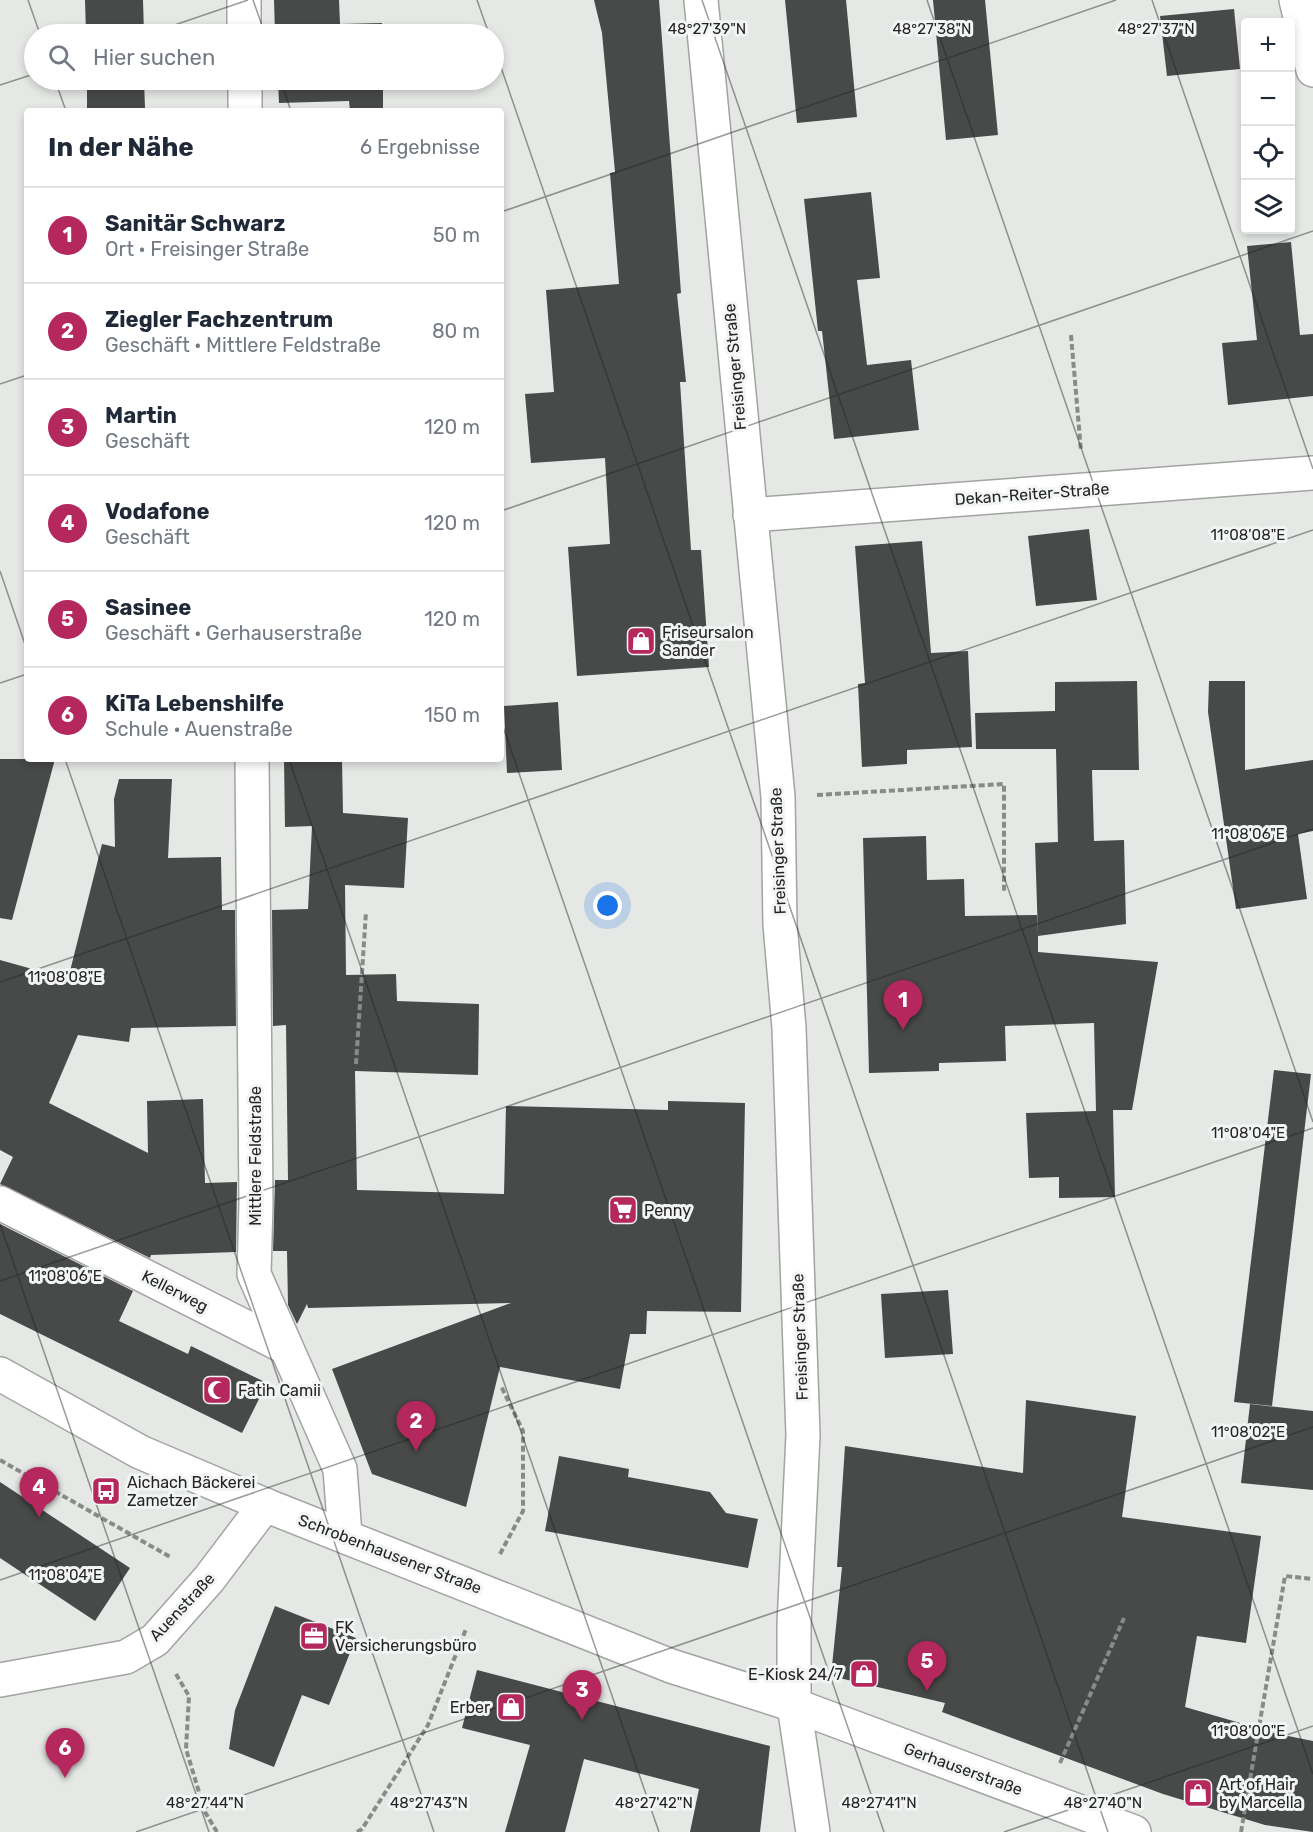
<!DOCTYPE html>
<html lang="de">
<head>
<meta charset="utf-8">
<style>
  body { margin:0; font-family:Rubik,sans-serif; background:#f2f2f3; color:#1f2937 }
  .controls { position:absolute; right:18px; top:18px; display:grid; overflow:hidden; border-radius:6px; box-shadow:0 3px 9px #0003 }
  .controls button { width:54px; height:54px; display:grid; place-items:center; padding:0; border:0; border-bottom:2px solid #e0e1e3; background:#fff; color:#1f2937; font:30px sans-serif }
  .you { position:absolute; left:608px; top:906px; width:21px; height:21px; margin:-15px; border:4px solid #fff; border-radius:50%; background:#1a73e8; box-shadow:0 0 0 9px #1a73e833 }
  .badge { display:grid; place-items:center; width:39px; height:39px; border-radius:50%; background:#b5285e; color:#fff; font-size:20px; font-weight:700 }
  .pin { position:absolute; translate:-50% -50px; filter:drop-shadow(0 2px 3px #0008) }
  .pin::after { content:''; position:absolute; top:32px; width:21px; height:18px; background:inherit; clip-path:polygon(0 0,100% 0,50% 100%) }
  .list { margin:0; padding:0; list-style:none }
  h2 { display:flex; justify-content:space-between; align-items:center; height:78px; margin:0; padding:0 24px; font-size:26px }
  h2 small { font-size:20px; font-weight:400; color:#747a83 }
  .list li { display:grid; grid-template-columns:39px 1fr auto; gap:18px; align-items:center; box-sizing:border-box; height:96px; padding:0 24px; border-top:2px solid #e0e1e3 }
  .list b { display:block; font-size:22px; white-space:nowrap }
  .list p { margin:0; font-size:20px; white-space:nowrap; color:#747a83 }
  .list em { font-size:20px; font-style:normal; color:#747a83 }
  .icon { flex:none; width:33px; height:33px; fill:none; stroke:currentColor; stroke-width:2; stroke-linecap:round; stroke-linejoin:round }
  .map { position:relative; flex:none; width:1313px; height:1832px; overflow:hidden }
  .search { position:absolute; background:#fff; box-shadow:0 3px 9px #0003; left:24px; top:24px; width:480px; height:66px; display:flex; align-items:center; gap:15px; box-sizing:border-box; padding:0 21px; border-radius:33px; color:#747a83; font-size:22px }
  .panel { position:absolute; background:#fff; box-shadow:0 3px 9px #0003; left:24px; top:108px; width:480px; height:654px; border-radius:6px }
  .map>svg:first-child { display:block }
</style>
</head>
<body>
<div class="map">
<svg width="1313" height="1832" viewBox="0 0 1313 1832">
  <rect width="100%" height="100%" fill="#e5e8e5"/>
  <g fill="#474a48">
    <polygon points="85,0 143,0 144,34 86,34"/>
    <polygon points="274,0 339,0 340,24 382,23 382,34 275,34"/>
    <polygon points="594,0 659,0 681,293 677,294 686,382 680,382 691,550 701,550 709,667 577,676 568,547 610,544 605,458 531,463 525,394 554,392 546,290 619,284 610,173 615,172 602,33"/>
    <polygon points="785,0 846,0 857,117 797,123"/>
    <polygon points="933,0 985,0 998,135 946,140"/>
    <polygon points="1234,9 1240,69 1167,76 1160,16"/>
    <polygon points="87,80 144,80 145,108 87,111"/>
    <polygon points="278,80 383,80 383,111 350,111 349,101 279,103"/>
    <polygon points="871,192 880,278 857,280 867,365 911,360 919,430 834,439 822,331 818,331 804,199"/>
    <polygon points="1291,242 1300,335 1313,334 1313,396 1228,405 1222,343 1257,340 1247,246"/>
    <polygon points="1089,529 1097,600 1036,606 1028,536"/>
    <polygon points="922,541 931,653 968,651 972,747 907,750 907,764 862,767 858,684 865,683 855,546"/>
    <polygon points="1137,681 1139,770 1092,770 1094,841 1124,840 1126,924 1038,936 1038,952 1158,962 1132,1110 1113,1110 1115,1197 1059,1198 1059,1177 1029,1178 1026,1113 1096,1111 1094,1023 1005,1026 1006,1061 939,1063 939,1071 869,1073 863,838 926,836 927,880 964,879 965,916 1037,915 1038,936 1035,843 1058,842 1056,749 976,749 975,713 1055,711 1055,682"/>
    <polygon points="1209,681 1245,681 1245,770 1313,760 1313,831 1298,834 1307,899 1236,909 1208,712"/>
    <polygon points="558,702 562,770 507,773 504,706"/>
    <polygon points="0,759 55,759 12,920 0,918"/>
    <polygon points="284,759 342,759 343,813 408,818 404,888 345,885 346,975 396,974 397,1001 479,1004 478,1075 355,1071 357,1190 504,1194 506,1106 668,1110 668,1101 745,1103 741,1312 647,1311 646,1334 630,1334 620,1389 500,1367 466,1507 372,1474 332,1369 511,1303 308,1308 307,1304 297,1324 288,1305 287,1251 273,1251 275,1180 288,1180 286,1025 273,1026 272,910 308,909 312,826 285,827"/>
    <polygon points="119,779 172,779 168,858 221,857 222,910 235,910 236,1026 131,1028 129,1042 78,1035 49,1103 148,1153 147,1101 203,1099 205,1183 237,1182 236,1252 151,1255 150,1258 0,1184 13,1157 0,1150 0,960 68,979 102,844 115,847 114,799"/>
    <polygon points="1274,1070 1311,1074 1272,1406 1234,1402"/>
    <polygon points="0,1224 133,1291 119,1321 188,1354 191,1346 267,1383 242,1433 0,1314"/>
    <polygon points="948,1290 953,1354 885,1358 881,1294"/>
    <polygon points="1026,1400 1136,1416 1122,1517 1261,1536 1246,1643 1197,1636 1185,1707 1278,1734 1313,1741 1313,1832 1265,1825 1163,1794 942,1712 945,1703 831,1676 842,1567 837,1567 845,1446 1023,1473"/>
    <polygon points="1250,1404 1313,1411 1313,1490 1241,1483"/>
    <polygon points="559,1456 629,1469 628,1477 710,1492 726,1513 758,1519 748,1568 545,1531"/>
    <polygon points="0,1482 130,1568 95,1621 0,1558"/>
    <polygon points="275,1606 356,1638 329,1705 302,1695 274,1767 229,1749 235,1710"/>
    <polygon points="477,1670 770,1746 760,1832 690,1832 699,1789 584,1759 565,1832 505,1832 530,1745 462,1728"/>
  </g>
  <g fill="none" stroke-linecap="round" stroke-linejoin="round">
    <g stroke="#a1a4a1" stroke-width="36">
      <g id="minor">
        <polyline points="244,0 244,34"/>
        <polyline points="1296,0 1313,70"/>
        <polyline points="245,80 245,111"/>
        <polyline points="750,515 1313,473"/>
        <polyline points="252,759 256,1204 254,1274 340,1469 345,1535"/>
        <polyline points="0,1203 285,1347"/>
        <polyline points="0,1680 126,1657 155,1640 209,1579 265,1505"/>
      </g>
    </g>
    <g stroke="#a1a4a1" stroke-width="36">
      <g id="major">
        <polyline points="701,0 778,797 780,924 789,1028 803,1435 794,1625 794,1705 813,1832"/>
        <polyline points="0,1374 140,1452 265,1505 671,1666 794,1705 1134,1832"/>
      </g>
    </g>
    <g stroke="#898b89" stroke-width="4" stroke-dasharray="6 3" stroke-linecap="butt">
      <polyline points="1071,335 1081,451"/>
      <polyline points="817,795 1004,784 1004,893"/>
      <polyline points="356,1064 366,912"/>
      <polyline points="0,1460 172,1558"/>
      <polyline points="500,1554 523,1511 523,1431 501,1386"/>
      <polyline points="176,1674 189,1696 186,1749 205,1812 217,1832"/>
      <polyline points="1060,1763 1124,1618"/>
      <polyline points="357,1832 362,1829 428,1725 466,1629"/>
      <polyline points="1241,1832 1285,1576 1313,1579"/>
    </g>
    <use href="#minor" stroke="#fff" stroke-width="33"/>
    <use href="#major" stroke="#fff" stroke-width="33"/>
  </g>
  <path fill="none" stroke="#232423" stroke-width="1.5" stroke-opacity="0.45" d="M28,0L40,34M253,0L265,34M477,0L489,34M702,0L1313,1774M927,0L1313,1122M1152,0L1313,469M148,34L248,0M494,47L1108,1832M55,80L66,111M280,80L291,111M0,85L34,74M501,212L1116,0M0,384L27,375M501,511L1313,231M0,571L27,650M0,683L27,674M501,721L884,1832M65,759L434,1832M289,759L659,1832M0,982L1313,530M0,1224L209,1832M0,1281L1313,829M0,1580L1313,1128M136,1832L1313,1427M1004,1832L1313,1726"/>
  <defs>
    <g id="shop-square" transform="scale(1.5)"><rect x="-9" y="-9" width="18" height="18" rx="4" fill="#b5285e" stroke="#f2f5f3"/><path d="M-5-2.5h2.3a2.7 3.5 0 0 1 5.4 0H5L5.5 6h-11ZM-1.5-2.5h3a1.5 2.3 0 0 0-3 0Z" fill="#fff"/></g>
    <g id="supermarket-square" transform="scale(1.5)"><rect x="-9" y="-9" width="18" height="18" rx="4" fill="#b5285e" stroke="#f2f5f3"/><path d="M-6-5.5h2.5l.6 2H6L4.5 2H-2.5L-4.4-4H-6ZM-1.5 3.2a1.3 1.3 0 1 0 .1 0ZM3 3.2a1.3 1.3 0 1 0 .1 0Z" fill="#fff"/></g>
    <g id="mosque-square" transform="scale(1.5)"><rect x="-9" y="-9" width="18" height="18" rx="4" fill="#b5285e" stroke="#f2f5f3"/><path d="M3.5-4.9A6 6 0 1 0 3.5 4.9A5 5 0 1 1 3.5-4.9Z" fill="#fff"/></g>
    <g id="bus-square" transform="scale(1.5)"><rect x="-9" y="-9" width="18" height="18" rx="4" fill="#b5285e" stroke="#f2f5f3"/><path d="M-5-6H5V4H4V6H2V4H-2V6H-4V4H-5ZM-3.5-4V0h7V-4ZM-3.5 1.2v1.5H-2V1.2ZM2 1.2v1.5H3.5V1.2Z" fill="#fff"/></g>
    <g id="office-square" transform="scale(1.5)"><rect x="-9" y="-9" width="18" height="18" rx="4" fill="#b5285e" stroke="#f2f5f3"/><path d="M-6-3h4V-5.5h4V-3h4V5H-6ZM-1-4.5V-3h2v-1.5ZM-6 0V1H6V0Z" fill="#fff"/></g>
  </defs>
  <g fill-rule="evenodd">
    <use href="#shop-square" x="641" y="641"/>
    <use href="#supermarket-square" x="623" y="1210"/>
    <use href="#mosque-square" x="217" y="1390"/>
    <use href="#bus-square" x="106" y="1491"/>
    <use href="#office-square" x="314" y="1636"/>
    <use href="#shop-square" x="864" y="1674"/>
    <use href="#shop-square" x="511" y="1707"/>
    <use href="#shop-square" x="1198" y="1793"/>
  </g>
  <g text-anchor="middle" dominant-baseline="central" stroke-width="6" stroke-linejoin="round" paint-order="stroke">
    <g font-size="16" fill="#232423" stroke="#f2f5f3">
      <text transform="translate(735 367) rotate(-95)">Freisinger Straße</text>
      <text transform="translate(1032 494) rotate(-4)">Dekan-Reiter-Straße</text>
      <text transform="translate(778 851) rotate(-92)">Freisinger Straße</text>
      <text transform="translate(255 1156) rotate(-90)">Mittlere Feldstraße</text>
      <text transform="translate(175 1291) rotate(27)">Kellerweg</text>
      <text transform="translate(800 1337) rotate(-92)">Freisinger Straße</text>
      <text transform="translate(390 1554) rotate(21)">Schrobenhausener Straße</text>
      <text transform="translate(182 1607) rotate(-47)">Auenstraße</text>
      <text transform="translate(963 1769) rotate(20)">Gerhauserstraße</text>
    </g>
    <g font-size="16" fill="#232423" stroke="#f2f5f3" text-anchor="start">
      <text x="662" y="632">Friseursalon<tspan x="662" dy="18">Sander</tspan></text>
      <text x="644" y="1210">Penny</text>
      <text x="238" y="1390">Fatih Camii</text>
      <text x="127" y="1482">Aichach Bäckerei<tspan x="127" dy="18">Zametzer</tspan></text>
      <text x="335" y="1627">FK<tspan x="335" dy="18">Versicherungsbüro</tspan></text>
      <text x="843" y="1674" text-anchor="end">E-Kiosk 24/7</text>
      <text x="490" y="1707" text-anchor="end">Erber</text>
      <text x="1219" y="1784">Art of Hair<tspan x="1219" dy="18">by Marcella</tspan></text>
    </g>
  </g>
  <g font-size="15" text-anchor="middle" fill="#232423" stroke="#f2f5f3" stroke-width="6" stroke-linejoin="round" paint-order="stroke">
    <text x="707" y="34">48°27'39"N</text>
    <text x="932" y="34">48°27'38"N</text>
    <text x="1156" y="34">48°27'37"N</text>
    <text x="1248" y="540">11°08'08"E</text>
    <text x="1248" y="839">11°08'06"E</text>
    <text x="65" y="982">11°08'08"E</text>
    <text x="1248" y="1138">11°08'04"E</text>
    <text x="65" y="1281">11°08'06"E</text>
    <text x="1248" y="1437">11°08'02"E</text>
    <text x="65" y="1580">11°08'04"E</text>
    <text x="1248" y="1736">11°08'00"E</text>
    <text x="205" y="1808">48°27'44"N</text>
    <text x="429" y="1808">48°27'43"N</text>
    <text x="654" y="1808">48°27'42"N</text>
    <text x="879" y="1808">48°27'41"N</text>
    <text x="1103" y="1808">48°27'40"N</text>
  </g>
</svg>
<div class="controls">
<button>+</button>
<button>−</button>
<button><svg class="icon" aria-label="locate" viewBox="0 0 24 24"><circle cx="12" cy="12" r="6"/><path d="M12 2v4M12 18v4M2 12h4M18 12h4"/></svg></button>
<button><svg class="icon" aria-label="layers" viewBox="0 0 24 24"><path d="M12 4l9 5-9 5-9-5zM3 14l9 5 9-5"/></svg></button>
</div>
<div class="you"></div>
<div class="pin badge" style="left:903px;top:1030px">1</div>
<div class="pin badge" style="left:416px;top:1451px">2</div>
<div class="pin badge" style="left:582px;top:1720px">3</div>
<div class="pin badge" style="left:39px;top:1517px">4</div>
<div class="pin badge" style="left:927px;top:1691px">5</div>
<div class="pin badge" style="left:65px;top:1778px">6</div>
<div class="search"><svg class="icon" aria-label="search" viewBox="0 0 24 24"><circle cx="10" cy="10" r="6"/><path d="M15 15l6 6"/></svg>Hier suchen</div>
<section class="panel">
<h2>In der Nähe<small>6 Ergebnisse</small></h2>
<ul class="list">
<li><span class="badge">1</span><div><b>Sanitär Schwarz</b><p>Ort · Freisinger Straße</p></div><em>50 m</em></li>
<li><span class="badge">2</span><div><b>Ziegler Fachzentrum</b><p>Geschäft · Mittlere Feldstraße</p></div><em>80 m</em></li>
<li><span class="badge">3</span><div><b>Martin</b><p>Geschäft</p></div><em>120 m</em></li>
<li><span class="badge">4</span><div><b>Vodafone</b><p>Geschäft</p></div><em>120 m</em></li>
<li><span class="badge">5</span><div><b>Sasinee</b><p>Geschäft · Gerhauserstraße</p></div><em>120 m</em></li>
<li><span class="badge">6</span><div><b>KiTa Lebenshilfe</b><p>Schule · Auenstraße</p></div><em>150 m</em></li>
</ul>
</section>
</div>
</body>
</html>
